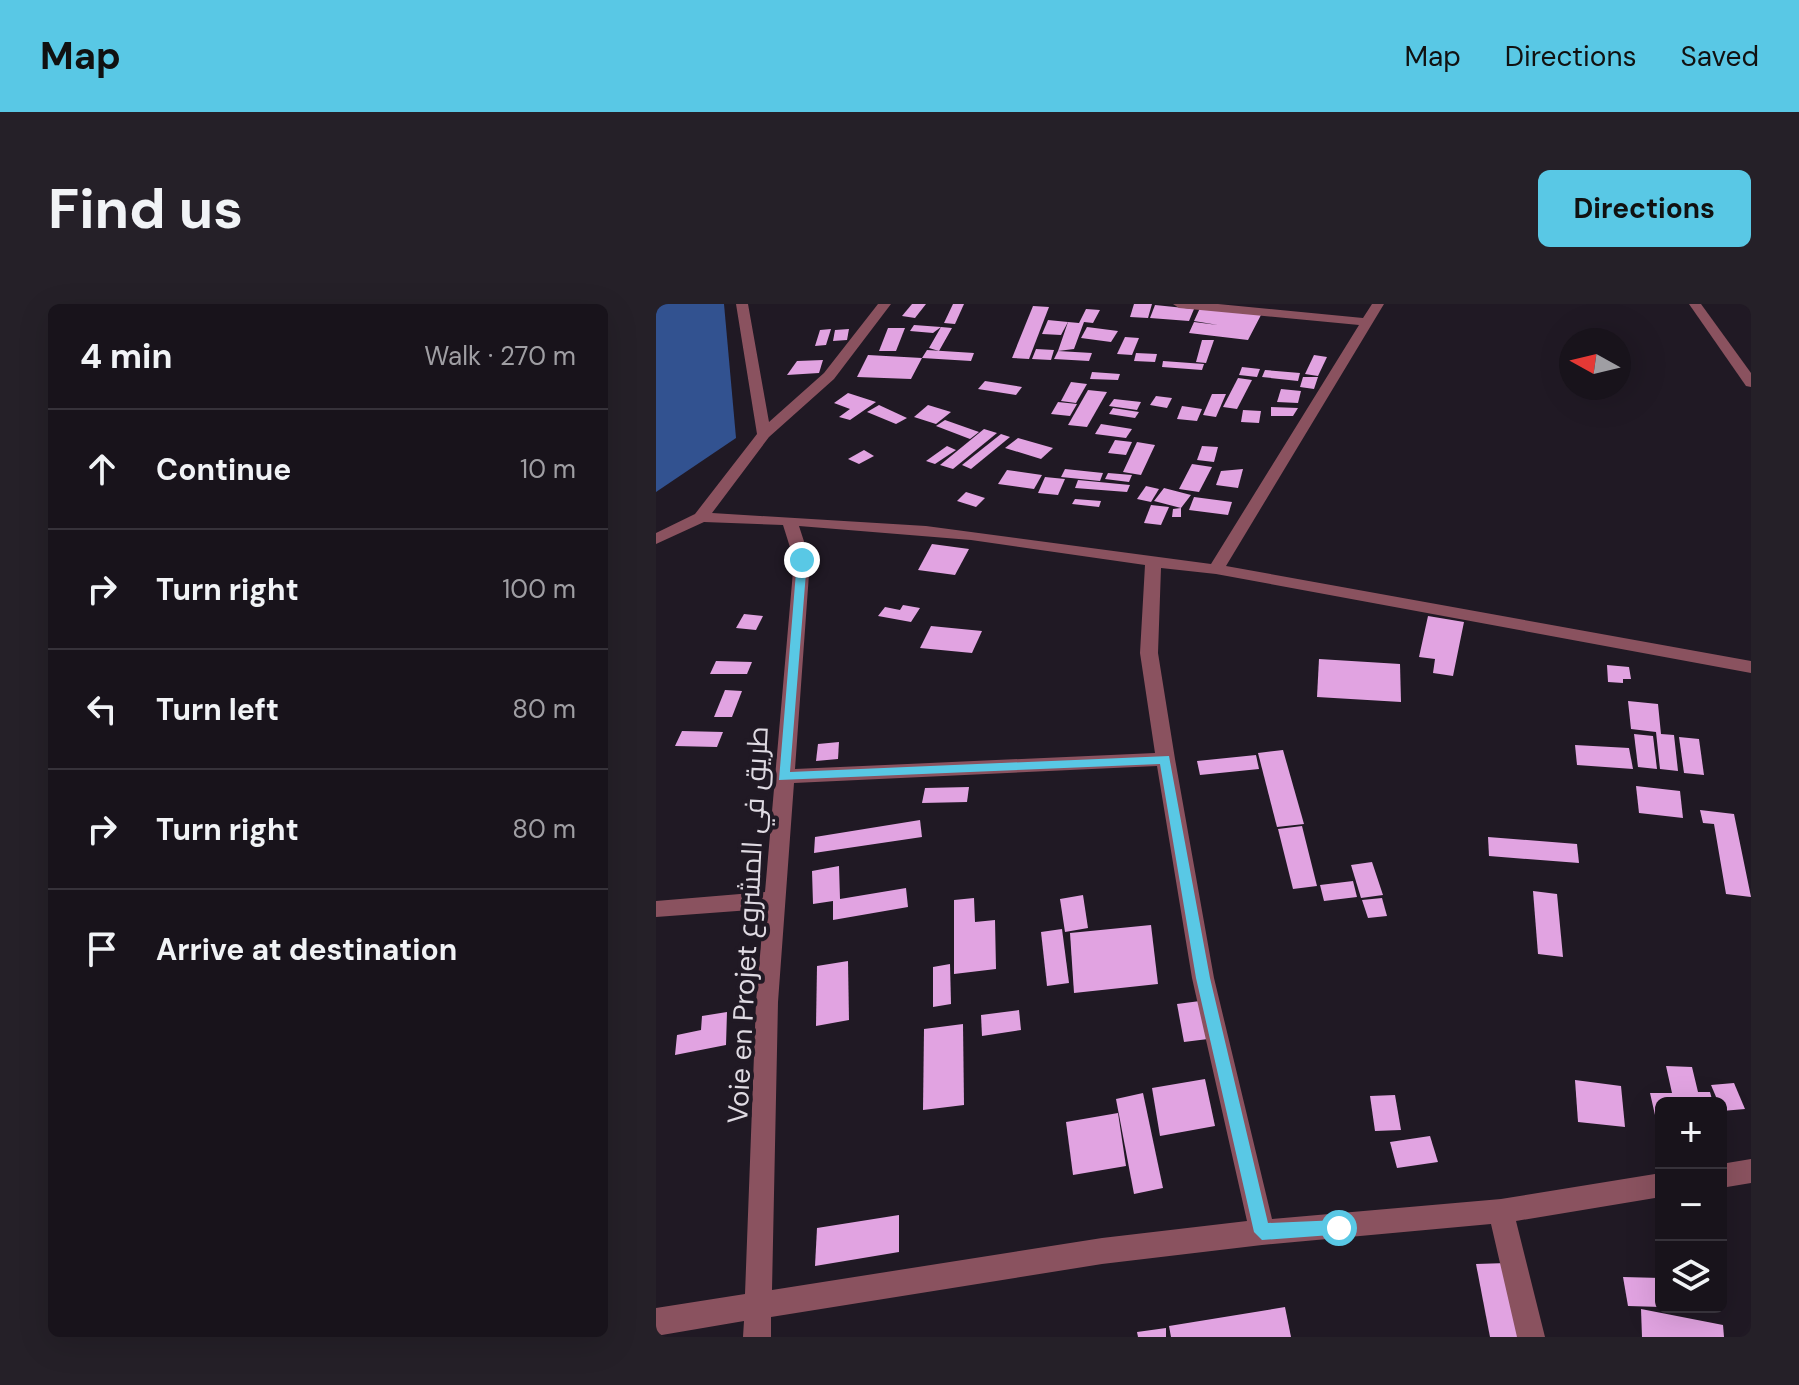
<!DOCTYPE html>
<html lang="en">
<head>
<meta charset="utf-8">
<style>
  body { margin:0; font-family:"DM Sans",Cairo,sans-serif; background:#252028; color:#f1f3f6 }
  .controls { position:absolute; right:24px; bottom:24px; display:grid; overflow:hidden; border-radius:12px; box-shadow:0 8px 32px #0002 }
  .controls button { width:72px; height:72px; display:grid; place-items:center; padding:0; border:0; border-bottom:2px solid #36323a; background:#18131b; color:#f1f3f6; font:40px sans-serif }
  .compass { position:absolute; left:903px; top:24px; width:72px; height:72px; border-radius:50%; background:#18131b; box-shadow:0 8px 32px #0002; rotate:278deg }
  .stop { position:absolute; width:24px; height:24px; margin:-18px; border:6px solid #59c8e5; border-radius:50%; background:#fff }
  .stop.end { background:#59c8e5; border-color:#fff; box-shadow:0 2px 8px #0008 }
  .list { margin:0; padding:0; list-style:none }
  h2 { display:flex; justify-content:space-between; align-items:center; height:104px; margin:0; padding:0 32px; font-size:34px }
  h2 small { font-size:26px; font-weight:400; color:#9f9ea3 }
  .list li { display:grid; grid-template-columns:52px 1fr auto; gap:24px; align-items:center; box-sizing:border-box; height:120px; padding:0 32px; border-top:2px solid #36323a }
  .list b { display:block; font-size:30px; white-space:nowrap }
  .list em { font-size:26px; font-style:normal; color:#9f9ea3 }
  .icon { flex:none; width:44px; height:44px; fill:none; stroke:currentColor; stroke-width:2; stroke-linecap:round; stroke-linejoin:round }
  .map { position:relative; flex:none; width:1095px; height:1033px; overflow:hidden; border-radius:12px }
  header { display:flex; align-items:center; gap:48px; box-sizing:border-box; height:112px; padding:0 40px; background:#59c8e5; color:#111 }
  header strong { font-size:38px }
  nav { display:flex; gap:44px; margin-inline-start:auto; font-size:28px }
  .intro { display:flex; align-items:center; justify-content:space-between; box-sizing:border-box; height:192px; padding:0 48px }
  h1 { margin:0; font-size:56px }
  .button { padding:20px 36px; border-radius:12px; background:#59c8e5; color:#111; font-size:28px; font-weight:700 }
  main { display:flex; gap:48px; padding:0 48px }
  aside { flex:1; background:#18131b; border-radius:12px; box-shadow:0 8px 32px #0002 }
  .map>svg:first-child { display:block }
</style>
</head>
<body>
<header>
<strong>Map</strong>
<nav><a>Map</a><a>Directions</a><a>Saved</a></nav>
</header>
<div class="intro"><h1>Find us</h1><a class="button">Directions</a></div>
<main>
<aside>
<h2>4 min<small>Walk · 270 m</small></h2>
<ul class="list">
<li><svg class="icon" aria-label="ahead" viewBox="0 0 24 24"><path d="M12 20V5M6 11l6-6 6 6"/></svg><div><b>Continue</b></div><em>10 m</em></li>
<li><svg class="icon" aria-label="right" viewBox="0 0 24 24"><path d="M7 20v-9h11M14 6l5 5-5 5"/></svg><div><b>Turn right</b></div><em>100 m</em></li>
<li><svg class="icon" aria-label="left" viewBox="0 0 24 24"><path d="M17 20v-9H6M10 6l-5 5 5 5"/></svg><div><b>Turn left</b></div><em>80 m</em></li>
<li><svg class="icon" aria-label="right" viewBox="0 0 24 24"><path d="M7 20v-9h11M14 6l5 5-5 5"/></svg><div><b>Turn right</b></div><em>80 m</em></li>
<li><svg class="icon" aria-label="arrive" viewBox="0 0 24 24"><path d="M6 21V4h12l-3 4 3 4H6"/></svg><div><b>Arrive at destination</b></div></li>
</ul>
</aside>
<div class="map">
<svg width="1095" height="1033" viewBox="0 0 1095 1033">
  <rect width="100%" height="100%" fill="#201924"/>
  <polygon fill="#325290" points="0,0 68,0 80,134 0,188"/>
  <g fill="#e1a3e1">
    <polygon points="256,0 270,0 259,14 246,12"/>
    <polygon points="297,0 308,0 299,20 288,19"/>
    <polygon points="478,0 496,0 492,14 474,13"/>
    <polygon points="499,1 538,5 533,17 494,14"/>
    <polygon points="377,2 393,3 373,55 356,54"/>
    <polygon points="544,4 605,11 592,36 533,29 538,18 562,21 538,17"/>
    <polygon points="430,5 444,6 437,19 428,18 418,45 402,47 412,18 423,19"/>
    <polygon points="392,16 412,18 405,31 386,30"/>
    <polygon points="258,21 285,23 296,24 283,47 273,44 285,23 277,29 254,27"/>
    <polygon points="431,23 462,27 455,38 425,34"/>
    <polygon points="232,24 249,24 240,47 223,47"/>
    <polygon points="175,25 170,41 159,42 164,26"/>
    <polygon points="193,25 191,36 177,37 179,26"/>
    <polygon points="469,33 483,34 476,51 461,50"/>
    <polygon points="546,36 558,36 550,59 540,58"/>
    <polygon points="380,45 398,46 395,56 376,55"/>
    <polygon points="271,46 318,49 315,57 266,54 255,75 201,73 212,51 266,54"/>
    <polygon points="402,47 436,49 433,57 398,55"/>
    <polygon points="480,49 501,50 499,58 478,57"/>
    <polygon points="658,51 671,53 662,72 649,70"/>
    <polygon points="167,56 163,69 131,71 141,57"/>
    <polygon points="507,57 548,60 546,66 506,63"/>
    <polygon points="586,63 604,65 601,73 583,71"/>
    <polygon points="609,66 644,69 642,77 606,73"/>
    <polygon points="436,68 464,70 462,76 434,75"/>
    <polygon points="647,73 662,73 658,85 644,83"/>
    <polygon points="582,74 596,76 581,105 567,103"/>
    <polygon points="329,77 366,83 360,91 322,85"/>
    <polygon points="415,78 431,80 420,99 405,97"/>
    <polygon points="625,85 645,87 642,99 621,98"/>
    <polygon points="432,86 451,88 431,123 412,121"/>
    <polygon points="192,89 220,98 194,116 183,113 194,105 178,99"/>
    <polygon points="556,90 570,90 560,113 547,111"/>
    <polygon points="500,92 516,94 511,104 494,101"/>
    <polygon points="458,95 485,98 481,106 453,102"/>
    <polygon points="402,98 421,100 414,112 395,110"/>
    <polygon points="223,101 251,114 240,120 211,108"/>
    <polygon points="272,101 295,108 280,120 258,113"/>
    <polygon points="526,102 546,105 541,117 521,115"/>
    <polygon points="615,103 642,104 637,112 615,112"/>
    <polygon points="457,104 483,108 479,114 453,110"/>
    <polygon points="587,106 605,107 603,119 585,118"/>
    <polygon points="289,116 323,128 314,135 280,122"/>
    <polygon points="445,120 476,125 470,134 439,130"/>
    <polygon points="328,125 341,129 297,165 284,161"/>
    <polygon points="345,130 354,133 315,165 306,161"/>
    <polygon points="362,134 397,144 385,155 349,144"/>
    <polygon points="459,136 476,138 470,151 452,149"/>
    <polygon points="481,138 499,141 485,171 467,168"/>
    <polygon points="291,142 300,146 279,160 270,157"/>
    <polygon points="546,142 562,143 558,158 541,156"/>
    <polygon points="208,146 218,152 203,160 192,155"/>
    <polygon points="536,160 556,163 543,188 523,185"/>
    <polygon points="409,165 447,169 444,177 405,173"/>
    <polygon points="587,165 582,184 560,181 565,167"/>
    <polygon points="351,166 386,171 378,185 342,180"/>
    <polygon points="452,169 476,171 473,178 449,175"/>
    <polygon points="389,173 409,175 402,191 382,189"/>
    <polygon points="422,176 474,181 471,188 419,184"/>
    <polygon points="490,182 503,185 495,198 481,195"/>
    <polygon points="508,184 535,191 525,204 525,213 516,213 517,205 525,204 498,197"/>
    <polygon points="310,188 329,194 320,203 301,197"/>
    <polygon points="538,193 576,198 572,211 533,206"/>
    <polygon points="419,195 445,197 443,203 416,200"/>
    <polygon points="495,201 513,203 505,221 488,219"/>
    <polygon points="276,240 313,245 299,271 262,266"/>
    <polygon points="247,301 264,304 255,318 222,312 229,303 244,306"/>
    <polygon points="88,310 107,312 100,326 80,324"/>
    <polygon points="772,312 808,318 797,372 777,369 779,355 763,353"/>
    <polygon points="275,322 326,327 316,349 264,344"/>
    <polygon points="663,355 744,360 745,398 661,393"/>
    <polygon points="60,357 96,358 91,370 54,370"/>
    <polygon points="951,361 973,363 975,375 967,375 967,379 952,378"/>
    <polygon points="69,386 86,387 76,413 58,413"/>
    <polygon points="972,397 1002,400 1005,430 1018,431 1022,467 1004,465 1000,428 975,425"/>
    <polygon points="26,427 67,428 61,443 19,442"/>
    <polygon points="978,430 997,432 1001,465 982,463"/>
    <polygon points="1023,433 1043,435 1048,471 1028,469"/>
    <polygon points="183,438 182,455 160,457 162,440"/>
    <polygon points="919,441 973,444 977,465 921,461"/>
    <polygon points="627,446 648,520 621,523 602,449"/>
    <polygon points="600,451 603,465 544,471 541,457"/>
    <polygon points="980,482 1024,487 1027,514 983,509"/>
    <polygon points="313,483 311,498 266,499 269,484"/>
    <polygon points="1044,506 1078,510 1095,593 1070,590 1058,520 1047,519"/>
    <polygon points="264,516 266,533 158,549 159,533"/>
    <polygon points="646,522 661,582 637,585 622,525"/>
    <polygon points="832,533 921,540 923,559 833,552"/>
    <polygon points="716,558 727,591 705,594 695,561"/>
    <polygon points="183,562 184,595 250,584 252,603 177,616 177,597 157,600 156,567"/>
    <polygon points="697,577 701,593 668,597 664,581"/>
    <polygon points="877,587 901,590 907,653 882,650"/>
    <polygon points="427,591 432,624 409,628 404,595"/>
    <polygon points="318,594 319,618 339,616 340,665 298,670 298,596"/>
    <polygon points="726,594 731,612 712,614 706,596"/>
    <polygon points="495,621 502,680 418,689 414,629"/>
    <polygon points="406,625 413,679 391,682 385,628"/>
    <polygon points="192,657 193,716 160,722 161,662"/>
    <polygon points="294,660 295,700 277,703 277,663"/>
    <polygon points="544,697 552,735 528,738 521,700"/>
    <polygon points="363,706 365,726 326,732 325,711"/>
    <polygon points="71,708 70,741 19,751 21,731 45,726 46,712"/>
    <polygon points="307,720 308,801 267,806 268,725"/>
    <polygon points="1010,762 1036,763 1042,788 1054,788 1057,799 1005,799 1005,811 999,811 994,789 1016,789"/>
    <polygon points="549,775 559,822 504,832 496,784"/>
    <polygon points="919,776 965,782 969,823 922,818"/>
    <polygon points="1078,779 1089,805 1066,807 1055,781"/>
    <polygon points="487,789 507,884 478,890 460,795"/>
    <polygon points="739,791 745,826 719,827 714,792"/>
    <polygon points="462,809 470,862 417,871 410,818"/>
    <polygon points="774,832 782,858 741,864 734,838"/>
    <polygon points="243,911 243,948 159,962 161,924"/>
    <polygon points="851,959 866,1033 834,1033 820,960"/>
    <polygon points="967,973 1005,974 1005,1003 972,1002"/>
    <polygon points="629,1003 635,1033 515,1033 513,1022"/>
    <polygon points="985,1005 1067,1021 1068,1033 986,1033"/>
    <polygon points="510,1024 510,1033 482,1033 481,1028"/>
  </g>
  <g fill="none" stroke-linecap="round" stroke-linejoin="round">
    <g fill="#8a525f" fill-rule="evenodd">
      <path d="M80,0H92L113,118L168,69L222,0H235L178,75L113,133L56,209L270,222L555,260L703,21L523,4L517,0H562L707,14L716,0H728L570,262L1095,357V369L560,270L505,264L502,349L519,455L558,674L616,915L845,895L1005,869V893L860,917L889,1033H861L835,920L606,941L446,960L115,1013V1033H87L88,1017L0,1032V1004L89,990L100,698L108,605L0,613V597L109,588L138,256L127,221L48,218L0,240V229L39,210L101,130ZM143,222L315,236L489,261L484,349L499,449L139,465L154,256ZM501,462L536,674L591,917L446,934L116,986L122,698L138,479Z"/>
      <polygon points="1033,0 1045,0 1095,69 1095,83 1090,82"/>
      <polygon points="1095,855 1095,879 1065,884 1065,860"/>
    </g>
  </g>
  <polygon fill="#59c8e5" points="146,253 151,256 134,468 513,452 554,674 612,919 683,916 691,924 689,930 606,936 598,928 540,674 504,460 123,476 141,256"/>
  <g text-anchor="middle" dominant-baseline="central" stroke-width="8" stroke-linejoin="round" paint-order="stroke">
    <g font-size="28" fill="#dfdae2" stroke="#201924">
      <text transform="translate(92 621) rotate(-87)">Voie en Projet طريق في المشروع</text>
    </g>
  </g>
</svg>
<div class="controls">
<button>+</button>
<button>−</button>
<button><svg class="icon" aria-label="layers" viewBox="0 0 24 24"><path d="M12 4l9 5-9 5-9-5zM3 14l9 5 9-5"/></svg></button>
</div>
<svg class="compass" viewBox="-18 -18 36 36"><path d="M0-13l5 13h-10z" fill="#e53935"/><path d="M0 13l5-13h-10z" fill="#9f9ea3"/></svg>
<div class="stop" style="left:683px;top:924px"></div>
<div class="stop end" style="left:146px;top:256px"></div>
</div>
</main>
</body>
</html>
